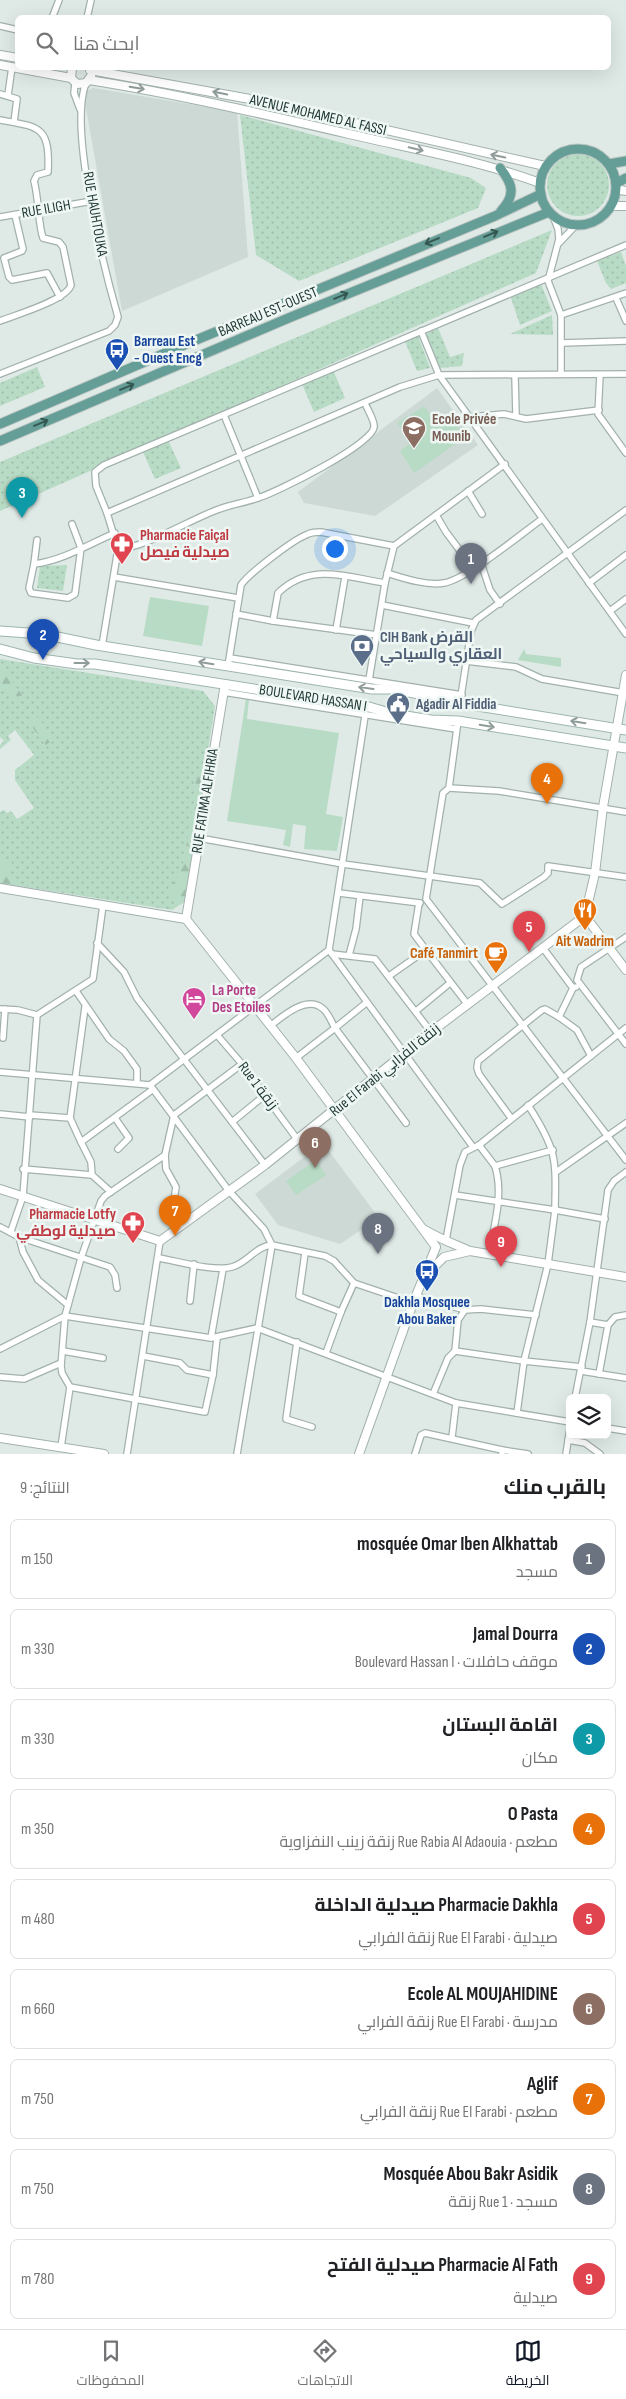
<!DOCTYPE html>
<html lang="ar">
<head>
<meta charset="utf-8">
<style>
  body { margin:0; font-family:"Sofia Sans Condensed",Cairo,sans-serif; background:#f2f2f2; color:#202124; direction:rtl }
  .controls { position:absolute; right:15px; bottom:15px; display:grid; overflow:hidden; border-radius:8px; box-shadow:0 5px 20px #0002 }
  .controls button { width:45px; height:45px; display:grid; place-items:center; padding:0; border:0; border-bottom:1px solid #e0e0e0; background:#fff; color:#202124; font:25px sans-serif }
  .you { position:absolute; left:334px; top:548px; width:18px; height:18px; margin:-12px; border:4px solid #fff; border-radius:50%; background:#1a73e8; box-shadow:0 0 0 8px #1a73e833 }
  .badge { display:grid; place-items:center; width:32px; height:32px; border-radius:50%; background:#111827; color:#fff; font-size:16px; font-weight:700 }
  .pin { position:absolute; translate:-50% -41px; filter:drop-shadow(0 1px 2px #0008) }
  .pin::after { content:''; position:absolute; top:26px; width:18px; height:15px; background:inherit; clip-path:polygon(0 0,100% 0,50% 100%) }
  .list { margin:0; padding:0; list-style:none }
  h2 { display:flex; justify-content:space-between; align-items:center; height:65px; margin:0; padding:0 20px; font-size:21px }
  h2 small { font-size:16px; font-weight:400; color:#757577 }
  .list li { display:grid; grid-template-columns:32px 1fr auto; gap:15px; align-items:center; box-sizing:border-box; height:80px; margin:0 10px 10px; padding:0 10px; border:1px solid #e0e0e0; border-radius:8px }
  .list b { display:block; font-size:19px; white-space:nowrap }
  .list p { margin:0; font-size:16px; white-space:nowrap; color:#757577 }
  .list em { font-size:16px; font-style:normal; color:#757577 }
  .icon { flex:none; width:28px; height:28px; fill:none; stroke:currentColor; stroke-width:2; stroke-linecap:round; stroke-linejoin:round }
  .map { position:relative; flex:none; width:626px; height:1454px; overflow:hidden; direction:ltr }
  .search { position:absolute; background:#fff; box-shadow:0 5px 20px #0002; left:15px; right:15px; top:15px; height:55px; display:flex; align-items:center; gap:12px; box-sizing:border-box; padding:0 18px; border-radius:8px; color:#757577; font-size:19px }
  .sheet { height:875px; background:#fff }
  nav { display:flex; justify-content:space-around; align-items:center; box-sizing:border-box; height:70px; border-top:1px solid #e0e0e0; background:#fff; font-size:14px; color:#757577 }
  nav a { display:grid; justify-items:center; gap:2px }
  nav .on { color:#111827 }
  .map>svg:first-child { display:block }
</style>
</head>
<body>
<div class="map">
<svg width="626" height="1454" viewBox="0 0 626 1454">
  <defs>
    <pattern id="grass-dots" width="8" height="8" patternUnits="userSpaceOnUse" patternTransform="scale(1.25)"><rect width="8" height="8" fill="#b8dbc5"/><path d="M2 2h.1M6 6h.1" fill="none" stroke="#9ebdaa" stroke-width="1.8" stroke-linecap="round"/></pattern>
    <pattern id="forest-firs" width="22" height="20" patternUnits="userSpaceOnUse" patternTransform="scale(1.25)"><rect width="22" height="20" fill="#b8dbc5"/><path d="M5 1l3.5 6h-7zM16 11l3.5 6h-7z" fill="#9ebdaa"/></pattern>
  </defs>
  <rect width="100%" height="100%" fill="#dfeae6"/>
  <g fill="#cdd9d5">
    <polygon points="93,88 237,112 248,257 122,311 84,97 87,91"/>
    <polygon points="437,388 478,445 375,516 304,503 298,492"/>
    <polygon points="323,1143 379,1218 340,1244 278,1225 255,1194"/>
  </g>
  <g fill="url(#grass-dots)">
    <polygon points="240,115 471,178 486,188 478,208 299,281 256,255"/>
    <circle cx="578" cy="185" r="31"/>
    <polygon points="552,230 536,273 0,511 0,462"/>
    <polygon points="621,252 626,266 626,283 611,289 606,283 597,261"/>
    <polygon points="541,284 552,311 520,325 510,295"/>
    <polygon points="552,315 553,335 510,334"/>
    <polygon points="438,328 450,357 464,353 462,366 440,368 426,334"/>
    <polygon points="417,333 430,368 417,371 404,339"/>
    <polygon points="37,367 45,387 0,406 0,383"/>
    <polygon points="333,370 345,398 314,412 302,384"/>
    <polygon points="168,440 181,468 155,479 143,452"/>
    <polygon points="67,565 63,591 37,588 40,566"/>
    <polygon points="0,659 203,691 215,706 184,902 172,910 0,883 0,812 4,810 7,813 11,811 17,819 34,808 15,780 15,770 34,755 15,730 8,736 11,740 0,749 0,745 4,741 0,737"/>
  </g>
  <g fill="url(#forest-firs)">
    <polygon points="3,669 22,695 14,701 0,683 0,671"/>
    <polygon points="38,717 54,739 46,745 29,723"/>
    <path d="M202,771L205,774L184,902L180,905L168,888C187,872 186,844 189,823C190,816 193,810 194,803C196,792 193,778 202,771Z"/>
    <polygon points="10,859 12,861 11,874 16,885 0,883 0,860"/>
  </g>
  <g fill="#b8dbc5">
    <polygon points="424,406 438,424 450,416 465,437 414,473 400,451 413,441 397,423 408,416 423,434 425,433 410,415"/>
    <polygon points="150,597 209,606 202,646 143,636"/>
    <polygon points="524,649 526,654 561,658 561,667 518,660"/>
    <polygon points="246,699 249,699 247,719 339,733 326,814 343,817 337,851 304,849 306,826 293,824 290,847 283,845 286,830 227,821"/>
    <polygon points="316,1160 326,1175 296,1195 286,1181"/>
  </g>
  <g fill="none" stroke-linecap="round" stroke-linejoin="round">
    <g stroke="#a2b1ad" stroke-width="8">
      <g id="minor">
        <polyline points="52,18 59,0"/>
        <polyline points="87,18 91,0"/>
        <polyline points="0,26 18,30"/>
        <polyline points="75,83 74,93 80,109"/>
        <polyline points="0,94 17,99 14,122"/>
        <polyline points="8,95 12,67"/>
        <path d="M0,120C40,127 50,126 48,172L37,175L34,181C39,199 38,224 43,238L59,242L63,247L71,285C67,300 15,315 0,321"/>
        <polyline points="15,215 23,249 22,251 4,258 9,277 12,280 47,273 60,297"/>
        <polyline points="553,216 558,229 559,239 548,281 561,315 561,374"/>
        <polyline points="0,217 92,201"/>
        <polyline points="559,243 576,225"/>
        <polyline points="616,298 626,321"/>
        <polyline points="561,315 626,293"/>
        <polyline points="421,331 439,375 626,634"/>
        <polyline points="562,343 626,341"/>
        <path d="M0,374L109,331L115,325L118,317C104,268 68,128 86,83"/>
        <polyline points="600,375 598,414 626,453"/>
        <polyline points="515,376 516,415"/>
        <polyline points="224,415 258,498"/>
        <polyline points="470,417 504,414 526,419 599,410"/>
        <polyline points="468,491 482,514"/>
        <polyline points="107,513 96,486 95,472 104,465 626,245"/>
        <polyline points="436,515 446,532 473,568"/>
        <path d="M72,524L81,548L75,594L68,598L31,593L29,588L34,564C62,561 89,544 115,533"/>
        <path d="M118,549C144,548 188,521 214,511C228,505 244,503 258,498C277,492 372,445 374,427C375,421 367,409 365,403"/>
        <polyline points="481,563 490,590 500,604"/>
        <polyline points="34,564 37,540"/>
        <path d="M387,573C403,578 427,586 444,583C467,579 521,534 542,519"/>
        <polyline points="114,577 238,598"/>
        <polyline points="589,583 626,555"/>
        <polyline points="382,605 473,623"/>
        <polyline points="610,611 626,599"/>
        <polyline points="236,614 273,621 377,635"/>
        <path d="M273,621L278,593C310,562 346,577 385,583"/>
        <polyline points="336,630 345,577"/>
        <polyline points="102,646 118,549 107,513 400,387 439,375 626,374"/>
        <polyline points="230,658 462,695"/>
        <polyline points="466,661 516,667 542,679 624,693"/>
        <path d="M228,666L241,585C248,574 293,540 306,535C311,532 315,532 321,532L394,546"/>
        <polyline points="369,680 385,583 394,546 505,464"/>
        <polyline points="223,692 456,729"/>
        <polyline points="460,703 471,631 476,620 626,510"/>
        <polyline points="365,716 329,950 473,1147"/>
        <polyline points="458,721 449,788 443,793 426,899 626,1160"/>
        <polyline points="449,788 499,791 626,812"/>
        <polyline points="199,838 343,864 480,883 502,904 544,877 548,873 548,866 626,877"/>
        <polyline points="339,893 420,903"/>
        <polyline points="626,937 581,967 577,980 626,1044"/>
        <polyline points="97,943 124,972 137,998 265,1165"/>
        <polyline points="543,948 573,988 576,987"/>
        <polyline points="426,950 468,1005"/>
        <polyline points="332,954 375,959 431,1032"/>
        <polyline points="349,955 356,929 360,896"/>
        <polyline points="389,976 426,950 414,934 419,903"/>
        <polyline points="573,988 559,1017 577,1030 591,1056"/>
        <polyline points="76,991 109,1039 124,1051 137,1069 137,1083"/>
        <polyline points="366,1003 335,1028 406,1123"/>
        <polyline points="0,1009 18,1010 37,1015 93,979 103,905"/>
        <polyline points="416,1011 450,983"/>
        <path d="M270,1026C282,1017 306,995 322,1008C328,1012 331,1021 335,1028L296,1058"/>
        <polyline points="217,1035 242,1064 297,1139"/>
        <polyline points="3,1038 5,1009"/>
        <polyline points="0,1072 150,1085 229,1191 264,1229 272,1245 237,1454"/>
        <polyline points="150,1085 329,950"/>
        <polyline points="0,1114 30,1117"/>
        <polyline points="30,1115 70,1118 81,1142"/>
        <polyline points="70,1118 85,1007"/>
        <polyline points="115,1118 129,1138 118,1149"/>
        <polyline points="511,1118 479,1074 477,1068 478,1061 542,1010 545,1009 559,1017"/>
        <polyline points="232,1122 265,1095"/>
        <polyline points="479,1145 495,1166 553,1150"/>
        <polyline points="23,1169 92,1175 111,1192"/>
        <polyline points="556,1172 626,1123"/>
        <polyline points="92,1175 91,1162 81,1142 152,1090"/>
        <path d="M455,1195L555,1210C556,1158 557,1150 528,1105"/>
        <polyline points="0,1227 19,1237 110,1267 115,1275 117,1288"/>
        <polyline points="181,1227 172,1213 176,1187 166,1169 165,1155 174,1115 242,1064"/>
        <polyline points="11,1231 23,1196 37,1015"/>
        <polyline points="19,1237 23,1252 38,1280 68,1305"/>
        <polyline points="446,1240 460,1165 465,1152 479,1145 626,1028"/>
        <polyline points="305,1253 299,1296 341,1312"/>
        <path d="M489,1254C494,1225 504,1195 495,1166"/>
        <path d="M159,1258C177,1261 214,1272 232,1267C247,1263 256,1246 272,1245L325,1256L334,1261L354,1283L413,1303"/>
        <polyline points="416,1296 465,1310"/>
        <polyline points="190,1301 194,1264"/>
        <polyline points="590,1322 608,1325 599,1374"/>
        <polyline points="608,1325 615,1317 626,1315"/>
        <polyline points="211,1338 223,1269"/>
        <polyline points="297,1342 286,1419 312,1427"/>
        <polyline points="0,1349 65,1316 211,1338 257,1328 456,1403 570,1422"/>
        <polyline points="63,1351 103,1358"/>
        <polyline points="455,1351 458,1320 465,1310 481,1309 536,1315"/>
        <polyline points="326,1353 341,1312 354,1283"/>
        <polyline points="143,1356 180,1363 187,1370 213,1375"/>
        <polyline points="581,1371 626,1378"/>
        <polyline points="0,1377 24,1379 61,1363"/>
        <polyline points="70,1387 205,1412 213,1375 217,1338"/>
        <polyline points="433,1394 448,1358 455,1351 524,1361 548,1264 555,1210 605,1219"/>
        <polyline points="575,1398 590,1322 608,1190 614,1181 626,1172"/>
        <polyline points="517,1413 524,1361 582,1367"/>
        <polyline points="607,1428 626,1431"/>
        <polyline points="452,1437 456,1403"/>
        <polyline points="568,1440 585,1443 600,1454"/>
        <polyline points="61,1447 70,1387 62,1373 61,1366 65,1316 81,1258 101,1201 105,1196 165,1155"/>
        <polyline points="502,1450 528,1454"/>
        <polyline points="127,1454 160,1241"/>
        <polyline points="415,1454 421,1435 425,1433 502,1450 502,1454"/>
        <polyline points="566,1454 570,1428"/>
      </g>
    </g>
    <g stroke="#a2b1ad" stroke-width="10">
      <g id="tertiary">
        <polyline points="0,55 18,58"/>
        <polyline points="0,65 71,78"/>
        <polyline points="72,68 71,78 77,84 86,83 91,76"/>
        <polyline points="90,70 250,99 545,166"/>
        <path d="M89,80C177,94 263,114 349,134C413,149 478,160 540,183"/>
        <polyline points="616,189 626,191"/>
        <polyline points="611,206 626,206"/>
        <polyline points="0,888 186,919 296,1058 436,1247 413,1303 359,1454"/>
        <polyline points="585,916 595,873 603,807 626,675"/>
        <polyline points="585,916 626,970"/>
        <polyline points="186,919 225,684"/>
        <polyline points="0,1189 160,1241 265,1165 431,1032 585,916"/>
        <path d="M425,1230C440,1239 454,1244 470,1251L626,1277"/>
        <polyline points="429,1272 444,1257 470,1251"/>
        <polyline points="0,1438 104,1454"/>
      </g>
    </g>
    <g stroke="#9eb5af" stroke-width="11">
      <g id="secondary">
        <polyline points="0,631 43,634 96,645 372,689 391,689 437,697 471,705 626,730"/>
        <polyline points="0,649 34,658 77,664 95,664 369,707 393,714 431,720 458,721 626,748"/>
      </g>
    </g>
    <g stroke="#bcc4c2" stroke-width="11">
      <g id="primary">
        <circle cx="578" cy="187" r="38"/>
        <polyline points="609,164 626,161"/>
        <path d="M500,168C513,184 516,195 501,211"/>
        <polyline points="617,183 626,178"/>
        <polyline points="0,424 184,345 495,216 541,194"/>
        <polyline points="0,441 291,317 549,212"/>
      </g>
    </g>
    <use href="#minor" stroke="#fff" stroke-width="5.5"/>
    <use href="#tertiary" stroke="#fff" stroke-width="8"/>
    <use href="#secondary" stroke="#fff" stroke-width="9"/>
    <use href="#primary" stroke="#649e96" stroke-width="9"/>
  </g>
  <defs><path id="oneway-shaft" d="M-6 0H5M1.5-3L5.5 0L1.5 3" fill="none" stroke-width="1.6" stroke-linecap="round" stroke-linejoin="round" transform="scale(1.25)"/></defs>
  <g stroke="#909c9a">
    <use href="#oneway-shaft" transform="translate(137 88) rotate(10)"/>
    <use href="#oneway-shaft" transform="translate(220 93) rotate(-168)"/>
    <use href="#oneway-shaft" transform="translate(416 149) rotate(13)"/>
    <use href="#oneway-shaft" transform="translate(498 156) rotate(-168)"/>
    <use href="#oneway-shaft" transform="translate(82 663)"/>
    <use href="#oneway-shaft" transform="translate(206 663) rotate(-171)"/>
    <use href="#oneway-shaft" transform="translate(366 688) rotate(-172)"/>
    <use href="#oneway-shaft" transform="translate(578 722) rotate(-171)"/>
    <use href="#oneway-shaft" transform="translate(487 726) rotate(10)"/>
  </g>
  <g stroke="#355752">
    <use href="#oneway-shaft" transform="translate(491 234) rotate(-22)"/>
    <use href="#oneway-shaft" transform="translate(432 241) rotate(157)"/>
    <use href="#oneway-shaft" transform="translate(341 296) rotate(-23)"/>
    <use href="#oneway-shaft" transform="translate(127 387) rotate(-23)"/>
    <use href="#oneway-shaft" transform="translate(41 423) rotate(-23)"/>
  </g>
  <defs>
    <g id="bus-pin" transform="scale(1.25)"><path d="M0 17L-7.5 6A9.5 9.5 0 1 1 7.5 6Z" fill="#1a4fb4" stroke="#eff7f4"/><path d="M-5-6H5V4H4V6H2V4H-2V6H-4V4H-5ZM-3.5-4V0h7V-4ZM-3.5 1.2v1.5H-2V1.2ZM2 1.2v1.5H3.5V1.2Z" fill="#fff"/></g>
    <g id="school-pin" transform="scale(1.25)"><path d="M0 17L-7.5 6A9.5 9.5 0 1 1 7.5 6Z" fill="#8d6e63" stroke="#eff7f4"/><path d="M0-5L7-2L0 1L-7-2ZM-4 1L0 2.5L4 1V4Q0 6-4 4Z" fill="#fff"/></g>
    <g id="pharmacy-pin" transform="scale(1.25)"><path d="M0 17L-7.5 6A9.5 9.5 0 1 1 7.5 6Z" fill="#e0444e" stroke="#eff7f4"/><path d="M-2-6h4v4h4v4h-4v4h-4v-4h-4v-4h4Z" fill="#fff"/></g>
    <g id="bank-pin" transform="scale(1.25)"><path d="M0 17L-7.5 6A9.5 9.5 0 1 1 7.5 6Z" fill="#5c6f8a" stroke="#eff7f4"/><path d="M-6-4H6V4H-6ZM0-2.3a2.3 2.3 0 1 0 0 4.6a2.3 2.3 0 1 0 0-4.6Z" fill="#fff"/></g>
    <g id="civic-pin" transform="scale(1.25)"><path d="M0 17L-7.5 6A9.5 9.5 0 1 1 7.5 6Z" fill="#5c6f8a" stroke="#eff7f4"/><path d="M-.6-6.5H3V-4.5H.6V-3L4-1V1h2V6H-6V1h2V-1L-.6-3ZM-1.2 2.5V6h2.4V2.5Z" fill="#fff"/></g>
    <g id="restaurant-pin" transform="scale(1.25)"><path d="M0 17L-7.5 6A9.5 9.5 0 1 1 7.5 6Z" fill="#e8710a" stroke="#eff7f4"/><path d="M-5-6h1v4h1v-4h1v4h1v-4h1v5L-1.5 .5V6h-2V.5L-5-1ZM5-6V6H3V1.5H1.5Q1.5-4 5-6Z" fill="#fff"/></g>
    <g id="cafe-pin" transform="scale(1.25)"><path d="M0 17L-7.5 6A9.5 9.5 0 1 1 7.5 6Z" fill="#e8710a" stroke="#eff7f4"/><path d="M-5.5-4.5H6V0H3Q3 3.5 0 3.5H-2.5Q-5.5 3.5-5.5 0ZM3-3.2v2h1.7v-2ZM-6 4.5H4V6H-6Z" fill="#fff"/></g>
    <g id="hotel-pin" transform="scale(1.25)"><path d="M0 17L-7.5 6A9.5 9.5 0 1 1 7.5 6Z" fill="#d1479c" stroke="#eff7f4"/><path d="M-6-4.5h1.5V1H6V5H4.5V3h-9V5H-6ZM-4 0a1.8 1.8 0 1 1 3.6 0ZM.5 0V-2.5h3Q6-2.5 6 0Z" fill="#fff"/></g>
  </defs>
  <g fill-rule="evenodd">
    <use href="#bus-pin" x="117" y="350"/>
    <use href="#school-pin" x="414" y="428"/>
    <use href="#pharmacy-pin" x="122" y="544"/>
    <use href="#bank-pin" x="362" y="646"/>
    <use href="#civic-pin" x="398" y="704"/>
    <use href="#restaurant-pin" x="585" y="910"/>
    <use href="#cafe-pin" x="496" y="953"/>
    <use href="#hotel-pin" x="194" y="999"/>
    <use href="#pharmacy-pin" x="133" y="1223"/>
    <use href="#bus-pin" x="427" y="1271"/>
  </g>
  <g text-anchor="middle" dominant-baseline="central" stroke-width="5" stroke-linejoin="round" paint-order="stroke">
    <g font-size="15" fill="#213935" stroke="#eff7f4">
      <text transform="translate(318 115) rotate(13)">AVENUE MOHAMED AL FASSI</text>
      <text transform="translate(46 209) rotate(-10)">RUE ILIGH</text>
      <text transform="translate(95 214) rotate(80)">RUE HAUHTOUKA</text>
      <text transform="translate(268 312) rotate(-23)">BARREAU EST-OUEST</text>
      <text transform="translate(313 698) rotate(9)">BOULEVARD HASSAN I</text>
      <text transform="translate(205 801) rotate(-81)">RUE FATIMA ALFIHRIA</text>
      <text transform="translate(385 1070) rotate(-39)">Rue El Farabi زنقة الفرابي</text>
      <text transform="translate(258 1086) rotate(53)">Rue 1 زنقة</text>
    </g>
    <g font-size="15" font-weight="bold" fill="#164399" stroke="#eff7f4" text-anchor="start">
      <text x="134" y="341">Barreau Est<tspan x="134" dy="17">- Ouest Encg</tspan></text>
      <text x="427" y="1302" text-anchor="middle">Dakhla Mosquee<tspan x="427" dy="17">Abou Baker</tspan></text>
    </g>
    <g font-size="15" font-weight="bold" fill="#785e54" stroke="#eff7f4" text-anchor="start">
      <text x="432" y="419">Ecole Privée<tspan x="432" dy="17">Mounib</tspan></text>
    </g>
    <g font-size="15" font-weight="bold" fill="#be3a42" stroke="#eff7f4" text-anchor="start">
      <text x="140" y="535">Pharmacie Faiçal<tspan x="140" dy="17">صيدلية فيصل</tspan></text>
      <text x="116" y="1214" text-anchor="end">Pharmacie Lotfy<tspan x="116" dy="17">صيدلية لوطفي</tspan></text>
    </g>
    <g font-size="15" font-weight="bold" fill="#4e5e75" stroke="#eff7f4" text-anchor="start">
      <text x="380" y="637">CIH Bank القرض<tspan x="380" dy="17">العقاري والسياحي</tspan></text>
      <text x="416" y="704">Agadir Al Fiddia</text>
    </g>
    <g font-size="15" font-weight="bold" fill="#c56008" stroke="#eff7f4">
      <text x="585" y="941">Ait Wadrim</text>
      <text x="478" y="953" text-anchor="end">Café Tanmirt</text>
    </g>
    <g font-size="15" font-weight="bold" fill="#b23c85" stroke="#eff7f4" text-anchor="start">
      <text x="212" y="990">La Porte<tspan x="212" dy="17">Des Etoiles</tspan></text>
    </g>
  </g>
</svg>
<div class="controls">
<button><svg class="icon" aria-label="layers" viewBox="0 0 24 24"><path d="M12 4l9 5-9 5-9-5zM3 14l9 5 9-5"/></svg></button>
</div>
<div class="you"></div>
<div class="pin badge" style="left:471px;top:584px;background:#6b7280">1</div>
<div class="pin badge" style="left:43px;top:660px;background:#1a4fb4">2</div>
<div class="pin badge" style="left:22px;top:518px;background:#0f9aa8">3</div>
<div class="pin badge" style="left:547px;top:804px;background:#e8710a">4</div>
<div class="pin badge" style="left:529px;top:952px;background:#e0444e">5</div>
<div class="pin badge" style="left:315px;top:1168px;background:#8d6e63">6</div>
<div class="pin badge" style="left:175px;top:1236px;background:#e8710a">7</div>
<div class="pin badge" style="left:378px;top:1254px;background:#6b7280">8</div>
<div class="pin badge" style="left:501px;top:1267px;background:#e0444e">9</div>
<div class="search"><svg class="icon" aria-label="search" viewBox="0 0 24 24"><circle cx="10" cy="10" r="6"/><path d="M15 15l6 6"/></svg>ابحث هنا</div>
</div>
<section class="sheet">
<h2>بالقرب منك<small>النتائج: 9</small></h2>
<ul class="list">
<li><span class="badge" style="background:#6b7280">1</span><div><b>mosquée Omar Iben Alkhattab</b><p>مسجد</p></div><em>150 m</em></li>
<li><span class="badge" style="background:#1a4fb4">2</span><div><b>Jamal Dourra</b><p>موقف حافلات · Boulevard Hassan I</p></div><em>330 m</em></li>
<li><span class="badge" style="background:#0f9aa8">3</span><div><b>اقامة البستان</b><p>مكان</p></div><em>330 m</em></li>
<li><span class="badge" style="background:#e8710a">4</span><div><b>O Pasta</b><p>مطعم · Rue Rabia Al Adaouia زنقة زينب النفزاوية</p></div><em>350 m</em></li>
<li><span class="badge" style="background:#e0444e">5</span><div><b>Pharmacie Dakhla صيدلية الداخلة</b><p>صيدلية · Rue El Farabi زنقة الفرابي</p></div><em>480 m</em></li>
<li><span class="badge" style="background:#8d6e63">6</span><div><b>Ecole AL MOUJAHIDINE</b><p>مدرسة · Rue El Farabi زنقة الفرابي</p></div><em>660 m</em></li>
<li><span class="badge" style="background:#e8710a">7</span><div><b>Aglif</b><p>مطعم · Rue El Farabi زنقة الفرابي</p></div><em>750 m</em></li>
<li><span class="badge" style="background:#6b7280">8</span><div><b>Mosquée Abou Bakr Asidik</b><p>مسجد · Rue 1 زنقة</p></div><em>750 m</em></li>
<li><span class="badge" style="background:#e0444e">9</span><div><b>Pharmacie Al Fath صيدلية الفتح</b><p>صيدلية</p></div><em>780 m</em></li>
</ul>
</section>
<nav>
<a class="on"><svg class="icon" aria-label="map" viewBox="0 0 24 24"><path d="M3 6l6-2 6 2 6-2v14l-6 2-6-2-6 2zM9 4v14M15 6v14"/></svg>الخريطة</a>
<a><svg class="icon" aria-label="directions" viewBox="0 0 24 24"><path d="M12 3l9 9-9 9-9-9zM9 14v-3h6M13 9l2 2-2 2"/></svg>الاتجاهات</a>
<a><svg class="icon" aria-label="saved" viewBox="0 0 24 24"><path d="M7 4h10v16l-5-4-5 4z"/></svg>المحفوظات</a>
</nav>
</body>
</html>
